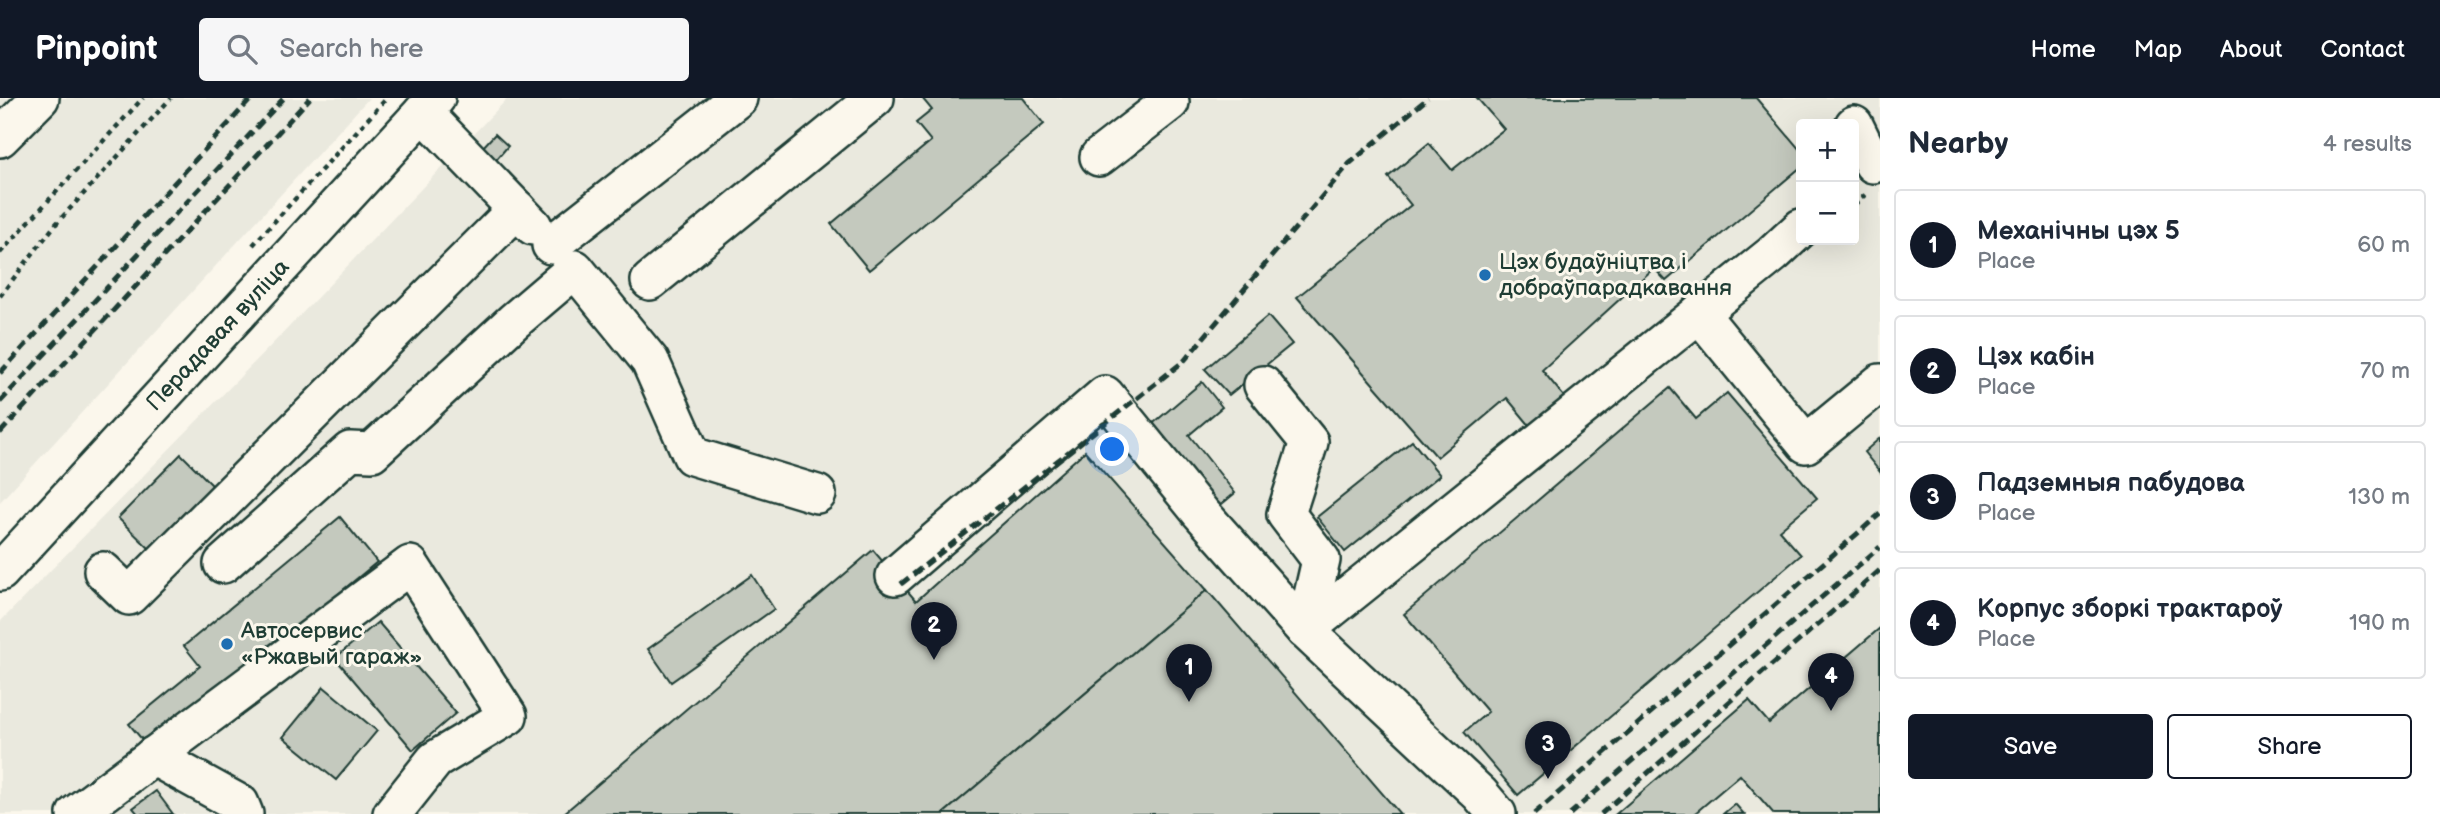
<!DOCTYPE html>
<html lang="en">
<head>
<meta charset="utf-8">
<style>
  body { margin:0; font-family:"Balsamiq Sans",sans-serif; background:#f6f6f7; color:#1f2937 }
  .controls { position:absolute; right:21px; top:21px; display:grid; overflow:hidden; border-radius:7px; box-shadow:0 7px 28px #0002 }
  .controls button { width:63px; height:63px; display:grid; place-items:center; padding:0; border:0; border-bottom:2px solid #e0e1e3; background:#fff; color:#1f2937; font:35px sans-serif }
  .you { position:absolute; left:1113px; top:352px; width:24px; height:24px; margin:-18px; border:5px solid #fff; border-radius:50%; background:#1a73e8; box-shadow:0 0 0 10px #1a73e833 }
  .badge { display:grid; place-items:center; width:46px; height:46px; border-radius:50%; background:#111827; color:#fff; font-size:23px; font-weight:700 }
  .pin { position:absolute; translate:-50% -58px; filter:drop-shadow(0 2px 4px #0008) }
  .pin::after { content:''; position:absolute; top:37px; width:24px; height:21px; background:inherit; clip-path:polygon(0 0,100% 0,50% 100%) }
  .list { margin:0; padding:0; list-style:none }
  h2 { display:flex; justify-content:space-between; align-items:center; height:91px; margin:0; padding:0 28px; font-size:30px }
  h2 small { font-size:23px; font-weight:400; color:#747a83 }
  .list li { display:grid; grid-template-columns:46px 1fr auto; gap:21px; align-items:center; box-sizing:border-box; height:112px; margin:0 14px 14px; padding:0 14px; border:2px solid #e0e1e3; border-radius:7px }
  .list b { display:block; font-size:26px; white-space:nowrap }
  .list p { margin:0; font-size:23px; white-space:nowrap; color:#747a83 }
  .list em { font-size:23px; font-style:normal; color:#747a83 }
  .actions { display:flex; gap:14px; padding:21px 28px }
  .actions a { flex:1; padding:16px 0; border:2px solid #111827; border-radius:7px; text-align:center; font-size:24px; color:#111827 }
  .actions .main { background:#111827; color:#fff }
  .icon { flex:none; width:38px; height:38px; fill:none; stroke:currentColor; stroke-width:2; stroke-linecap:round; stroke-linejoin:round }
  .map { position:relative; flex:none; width:1880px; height:716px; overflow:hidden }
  header { display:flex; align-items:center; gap:42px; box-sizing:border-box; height:98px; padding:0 35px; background:#111827; color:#fff }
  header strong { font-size:33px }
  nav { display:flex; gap:38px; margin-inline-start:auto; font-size:24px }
  .search { width:490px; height:63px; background:#f6f6f7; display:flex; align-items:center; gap:18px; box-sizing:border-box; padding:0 24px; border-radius:7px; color:#747a83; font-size:26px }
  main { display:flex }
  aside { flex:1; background:#fff }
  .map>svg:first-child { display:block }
</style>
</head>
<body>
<header>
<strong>Pinpoint</strong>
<div class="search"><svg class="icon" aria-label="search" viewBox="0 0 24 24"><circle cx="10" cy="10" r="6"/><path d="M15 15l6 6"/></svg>Search here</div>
<nav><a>Home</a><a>Map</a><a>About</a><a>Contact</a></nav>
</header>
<main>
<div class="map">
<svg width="1880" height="716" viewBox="0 0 1880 716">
  <rect width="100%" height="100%" fill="#fbf7ec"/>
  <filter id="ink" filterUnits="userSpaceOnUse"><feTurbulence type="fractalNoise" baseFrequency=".0143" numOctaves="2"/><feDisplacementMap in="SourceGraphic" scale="14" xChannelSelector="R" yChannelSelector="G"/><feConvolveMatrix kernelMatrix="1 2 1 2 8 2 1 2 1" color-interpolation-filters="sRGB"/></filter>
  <g filter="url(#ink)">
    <g fill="#eae9de" fill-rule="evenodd">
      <polygon points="0,0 369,0 0,404"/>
      <path d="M508,0H1880V716H0V524L289,229ZM1801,26H1854V142H1801Z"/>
    </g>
    <g fill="#c4c9be" stroke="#1f3d34" stroke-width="2">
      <polygon points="922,0 1023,0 1044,26 869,172 831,126 931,43 916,25 932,12"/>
      <polygon points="1477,0 1756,0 1801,53 1801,69 1666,183 1654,170 1542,272 1566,301 1531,329 1507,300 1437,359 1297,199 1411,107 1388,79 1429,45 1452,72 1504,31"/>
      <polygon points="495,36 508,48 496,62 482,50"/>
      <polygon points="1268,218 1292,246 1229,297 1205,271"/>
      <polygon points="1202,284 1222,309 1189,337 1235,395 1211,415 1143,334"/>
      <polygon points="1670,290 1696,321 1727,295 1817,400 1779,432 1801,457 1518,697 1464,634 1488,614 1404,516"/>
      <polygon points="1880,340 1880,374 1864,354"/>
      <polygon points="1412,343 1440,377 1345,454 1317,419"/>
      <polygon points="1085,353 1207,492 943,716 563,716 873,452 916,503"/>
      <polygon points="181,356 215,390 152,453 118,420"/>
      <polygon points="340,419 377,464 150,651 129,626 200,568 184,548"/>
      <polygon points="752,477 774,511 671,584 648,551"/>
      <polygon points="1207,492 1400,716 943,716"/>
      <polygon points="378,524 456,615 413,652 335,560"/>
      <polygon points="1880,530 1880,716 1774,716 1740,677 1694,716 1616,716 1749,602 1769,625"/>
      <polygon points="324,589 377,633 336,682 283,639"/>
      <polygon points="156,693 173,716 138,716 133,710"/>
      <polygon points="1735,706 1744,716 1723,716"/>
    </g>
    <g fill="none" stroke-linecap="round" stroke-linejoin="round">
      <g stroke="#1f3d34" stroke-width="42">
        <g id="minor">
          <polyline points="423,14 533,128"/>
          <polyline points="1854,27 1873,66"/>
          <polyline points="0,40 40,0"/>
          <polyline points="1099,59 1170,4"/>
          <polyline points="551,147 738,0"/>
          <polyline points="650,183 875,0"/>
          <polyline points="1699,215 1806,346 1880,285"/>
          <polyline points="1263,287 1309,344 1286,416 1321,462 1305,532"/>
          <polyline points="223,466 350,353 372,354 514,223 575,171 650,263 692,358 817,396"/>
          <polyline points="103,473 129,498 517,111"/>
          <polyline points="0,474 436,0"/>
          <polyline points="895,478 1105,297 1201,415 1305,532"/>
          <polyline points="153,658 240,706 244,716"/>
          <polyline points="76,716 410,467 508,618 435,662 392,716"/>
          <polyline points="1497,716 1480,696 1305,532 1773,156 1801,130"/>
        </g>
      </g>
      <g stroke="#1f3d34" stroke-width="4.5" stroke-dasharray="5 5" stroke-linecap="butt">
        <polyline points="1854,107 1866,96"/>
        <polyline points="253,147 387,0"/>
        <polyline points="0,155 143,0"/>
        <polyline points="0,198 55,127 171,0"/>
      </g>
      <use href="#minor" stroke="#fbf7ec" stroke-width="37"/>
      <g stroke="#1f3d34" stroke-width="5" stroke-dasharray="10 5" stroke-linecap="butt">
        <polyline points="0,275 252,0"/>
        <polyline points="0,304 284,0"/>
        <polyline points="0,335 310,0"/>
        <polyline points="901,486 1184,263 1349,66 1428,0"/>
        <polyline points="1534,716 1880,416"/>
        <polyline points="1570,716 1880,449"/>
        <polyline points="1601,716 1880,472"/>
      </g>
    </g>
  </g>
  <g fill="#1f6fb2" stroke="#fbf7ec" stroke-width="2.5">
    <circle cx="1485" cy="177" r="7"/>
    <circle cx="227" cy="546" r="7"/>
  </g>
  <g text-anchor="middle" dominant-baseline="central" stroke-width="6" stroke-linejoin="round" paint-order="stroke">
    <g font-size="23" fill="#1f3d34" stroke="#fbf7ec" text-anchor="start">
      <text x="1499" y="164">Цэх будаўніцтва і<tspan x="1499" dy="26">добраўпарадкавання</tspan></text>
      <text x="241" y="533">Автосервис<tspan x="241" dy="26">«Ржавый гараж»</tspan></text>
    </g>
    <g font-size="23" fill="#1f3d34" stroke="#fbf7ec">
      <text transform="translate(218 237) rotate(-47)">Перадавая вуліца</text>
    </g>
  </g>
</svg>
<div class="controls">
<button>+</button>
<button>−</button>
</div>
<div class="you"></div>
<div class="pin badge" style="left:1189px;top:604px">1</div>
<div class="pin badge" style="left:934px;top:562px">2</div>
<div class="pin badge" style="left:1548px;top:681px">3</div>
<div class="pin badge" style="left:1831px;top:613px">4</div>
</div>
<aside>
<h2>Nearby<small>4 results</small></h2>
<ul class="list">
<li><span class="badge">1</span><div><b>Механічны цэх 5</b><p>Place</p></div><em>60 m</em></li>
<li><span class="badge">2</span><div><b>Цэх кабін</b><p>Place</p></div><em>70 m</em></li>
<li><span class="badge">3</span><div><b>Падземныя пабудова</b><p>Place</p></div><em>130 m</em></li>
<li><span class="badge">4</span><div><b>Корпус зборкі трактароў</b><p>Place</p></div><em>190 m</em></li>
</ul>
<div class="actions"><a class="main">Save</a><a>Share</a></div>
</aside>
</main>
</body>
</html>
